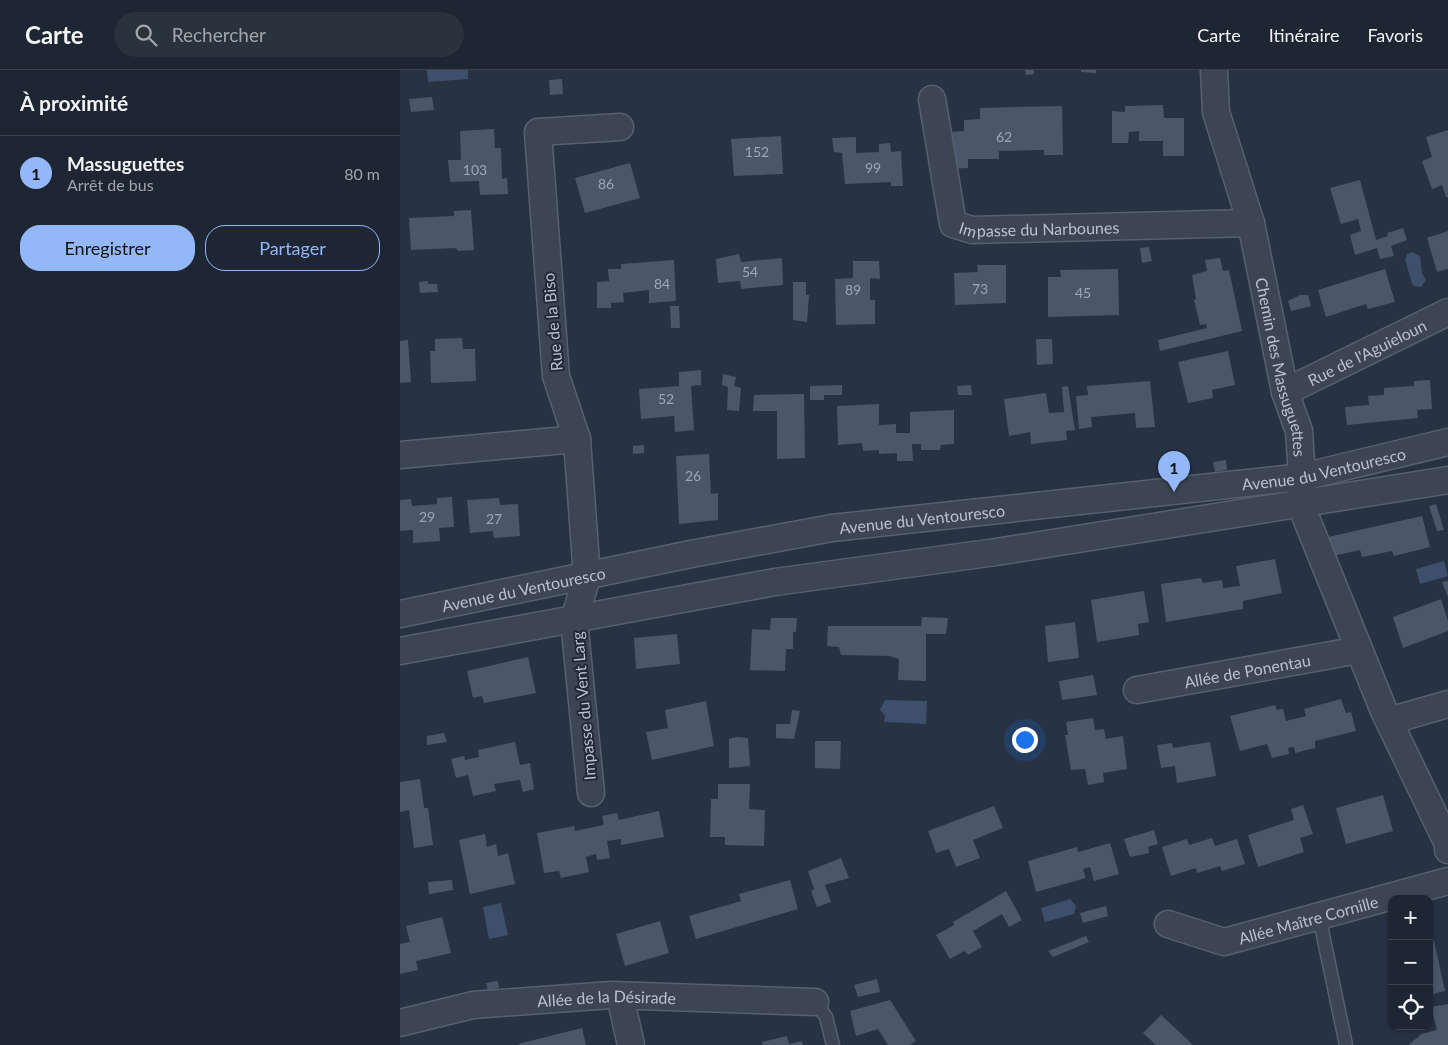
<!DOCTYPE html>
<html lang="fr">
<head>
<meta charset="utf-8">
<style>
  body { margin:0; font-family:Lato,sans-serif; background:#2a323e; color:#f1f3f6 }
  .controls { position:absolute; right:15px; bottom:15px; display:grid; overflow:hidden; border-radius:10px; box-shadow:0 1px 4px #0004 }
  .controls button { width:45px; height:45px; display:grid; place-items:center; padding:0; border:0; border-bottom:1px solid #3b434d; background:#1d2632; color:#f1f3f6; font:25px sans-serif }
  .you { position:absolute; left:624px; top:669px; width:18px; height:18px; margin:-12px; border:4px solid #fff; border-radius:50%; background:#1a73e8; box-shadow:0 0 0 8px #1a73e833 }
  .badge { display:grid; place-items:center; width:32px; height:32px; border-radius:50%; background:#93b7f7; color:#111; font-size:16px; font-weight:700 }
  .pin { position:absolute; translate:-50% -41px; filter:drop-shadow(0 1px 2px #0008) }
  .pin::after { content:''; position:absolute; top:26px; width:18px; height:15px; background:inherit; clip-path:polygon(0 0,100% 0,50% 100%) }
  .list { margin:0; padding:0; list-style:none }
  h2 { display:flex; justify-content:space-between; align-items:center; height:65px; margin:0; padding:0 20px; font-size:21px }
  h2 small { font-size:16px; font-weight:400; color:#a0a5ac }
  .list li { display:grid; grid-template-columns:32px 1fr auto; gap:15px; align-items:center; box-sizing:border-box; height:75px; padding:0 20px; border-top:1px solid #3b434d }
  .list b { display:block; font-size:19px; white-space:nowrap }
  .list p { margin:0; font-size:16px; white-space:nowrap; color:#a0a5ac }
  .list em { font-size:16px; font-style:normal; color:#a0a5ac }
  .actions { display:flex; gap:10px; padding:15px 20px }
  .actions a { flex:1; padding:11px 0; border:1px solid #93b7f7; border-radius:20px; text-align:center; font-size:18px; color:#93b7f7 }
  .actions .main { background:#93b7f7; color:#111 }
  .icon { flex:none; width:28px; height:28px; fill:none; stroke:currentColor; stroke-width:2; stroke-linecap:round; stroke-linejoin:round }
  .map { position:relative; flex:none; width:1048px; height:975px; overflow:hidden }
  header { display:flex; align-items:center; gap:30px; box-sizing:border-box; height:70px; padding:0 25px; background:#1d2632; border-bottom:1px solid #3b434d }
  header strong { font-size:24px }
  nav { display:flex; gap:28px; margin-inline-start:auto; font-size:18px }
  .search { width:350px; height:45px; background:#2a323e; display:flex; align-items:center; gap:12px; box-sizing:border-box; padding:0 18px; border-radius:28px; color:#a0a5ac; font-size:19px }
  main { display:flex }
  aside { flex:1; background:#1d2632 }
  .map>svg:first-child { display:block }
</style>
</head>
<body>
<header>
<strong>Carte</strong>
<div class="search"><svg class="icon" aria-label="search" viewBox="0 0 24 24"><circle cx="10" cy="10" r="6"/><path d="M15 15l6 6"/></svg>Rechercher</div>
<nav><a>Carte</a><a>Itinéraire</a><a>Favoris</a></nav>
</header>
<main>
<aside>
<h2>À proximité<small></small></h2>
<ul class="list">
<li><span class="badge">1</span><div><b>Massuguettes</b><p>Arrêt de bus</p></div><em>80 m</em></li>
</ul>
<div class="actions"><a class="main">Enregistrer</a><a>Partager</a></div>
</aside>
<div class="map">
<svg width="1048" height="975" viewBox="0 0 1048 975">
  <rect width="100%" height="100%" fill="#273243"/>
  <g fill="#3e4f6c">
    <polygon points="27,0 68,0 68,9 28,12"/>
    <polygon points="1012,182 1020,186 1022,203 1026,210 1021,217 1014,216 1012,214 1005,189 1007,184"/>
    <polygon points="1044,491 1048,506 1020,514 1016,499"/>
    <polygon points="485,630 527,631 526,654 484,652 485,646 480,640"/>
    <polygon points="670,829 676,836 674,844 645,852 641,838"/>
    <polygon points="101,833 108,865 89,869 83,837"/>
  </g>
  <g fill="#4c5669">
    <polygon points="625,0 634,0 634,4 626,5"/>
    <polygon points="681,0 696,0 696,3 681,2"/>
    <polygon points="162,9 163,24 150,25 149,10"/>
    <polygon points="32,27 34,40 11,42 9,29"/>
    <polygon points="763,35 764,48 784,48 784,86 763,86 763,71 739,71 739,61 729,62 728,73 712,73 712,41 725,42 725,36"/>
    <polygon points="662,36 663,85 644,85 644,80 599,81 599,89 568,89 568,98 547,99 546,62 564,61 564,50 580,49 580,38"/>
    <polygon points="94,59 95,78 101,78 102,109 107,108 108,124 80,125 79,111 50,112 48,90 61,90 60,61"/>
    <polygon points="1048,60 1048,127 1046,127 1042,115 1032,119 1022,91 1032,87 1026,67"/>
    <polygon points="381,66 383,104 334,106 331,69"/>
    <polygon points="456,67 456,83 479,82 479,74 490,73 491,82 501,81 503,116 491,116 491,112 445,114 442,83 434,82 432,68"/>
    <polygon points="230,93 240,128 185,143 175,108"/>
    <polygon points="960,110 976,170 988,166 987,163 1003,158 1007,170 991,176 994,186 980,189 977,178 955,185 950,165 961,161 958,149 941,154 930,118"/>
    <polygon points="71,140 74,180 58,181 56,178 11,180 9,148 54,146 54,141"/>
    <polygon points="1048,161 1048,199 1037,202 1027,168"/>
    <polygon points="749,177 752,191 742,193 740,178"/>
    <polygon points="339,184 341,192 382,188 383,215 341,219 340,211 318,213 316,189"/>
    <polygon points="820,188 823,201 829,200 842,261 760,281 758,270 807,258 806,254 800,255 794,230 796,229 792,205 807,201 805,190"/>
    <polygon points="274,190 276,231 249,233 249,220 223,223 224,232 211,233 211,238 197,238 197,212 209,211 208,199 221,199 221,194"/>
    <polygon points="453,191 479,191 480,209 470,208 470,230 475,230 475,254 436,255 435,209 453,208"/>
    <polygon points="577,195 606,195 606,233 555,235 554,203 578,202"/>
    <polygon points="718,199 719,245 648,247 648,207 661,207 660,200"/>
    <polygon points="985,199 995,232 968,239 966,234 926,247 918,220"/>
    <polygon points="28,211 28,214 37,214 38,222 20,223 19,212"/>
    <polygon points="393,212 406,212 406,225 409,225 407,252 393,250"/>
    <polygon points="900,225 908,225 911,236 891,241 888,231"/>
    <polygon points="270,236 279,236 280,258 271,258"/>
    <polygon points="62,268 63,279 75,279 76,311 31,313 30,281 35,281 35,269"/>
    <polygon points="636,269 652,269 653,294 637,295"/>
    <polygon points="8,270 11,312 0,313 0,271"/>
    <polygon points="828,281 835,315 812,320 813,328 788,333 778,292"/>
    <polygon points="301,300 301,315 291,316 294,360 275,362 274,346 241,349 239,319 279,316 279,302"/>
    <polygon points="323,304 336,307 334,316 341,318 339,341 327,340 328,317 322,315"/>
    <polygon points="1030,310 1032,339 1017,340 1018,348 947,355 945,337 969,335 968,326 984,325 984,318 1014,316 1014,311"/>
    <polygon points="750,311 755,357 736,358 735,343 691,347 692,357 679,359 676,326 688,325 687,316"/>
    <polygon points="442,315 442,325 424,325 424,330 410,330 410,316"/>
    <polygon points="571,315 572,325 558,325 557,316"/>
    <polygon points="668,316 675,360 666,361 667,370 631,374 630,362 609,366 604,329 646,323 649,343 664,342 662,317"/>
    <polygon points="404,324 405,388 377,389 377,341 353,341 354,325"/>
    <polygon points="479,334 479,355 496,354 496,363 510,363 510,342 554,340 554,374 541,375 540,380 521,380 521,374 512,374 513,391 497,391 497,383 479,384 479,380 463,381 462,373 438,375 437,336"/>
    <polygon points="244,375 244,383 233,384 233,376"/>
    <polygon points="309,384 311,424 318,423 318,450 279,454 276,386"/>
    <polygon points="826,390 827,400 815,402 813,392"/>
    <polygon points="52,427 54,457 39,458 40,471 13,473 13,460 0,461 0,430 11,429 12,436 37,434 37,428"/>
    <polygon points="99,428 100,435 118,434 120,466 94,468 93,461 70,463 67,430"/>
    <polygon points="1036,434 1044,460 1037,461 1029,436"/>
    <polygon points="1022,446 1030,477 994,486 992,481 962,487 960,480 933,486 928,467"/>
    <polygon points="875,489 882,523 843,531 843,539 766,552 761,514 801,508 803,513 822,510 823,518 840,516 836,496"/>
    <polygon points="1048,511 1048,527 1042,512"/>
    <polygon points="744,521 749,552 738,554 739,565 697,572 691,530"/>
    <polygon points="1041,529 1048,551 1048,561 1003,578 993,547"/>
    <polygon points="522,547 548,548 546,564 526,564 526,611 498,610 499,589 490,586 441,585 439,577 427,576 428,556 521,556"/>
    <polygon points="371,548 397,548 396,562 393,562 393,579 386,579 385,601 350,600 352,559 370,560"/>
    <polygon points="675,552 679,588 648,592 645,556"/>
    <polygon points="277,564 280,594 236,599 234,568"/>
    <polygon points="128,587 136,623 84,633 82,626 73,628 67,601"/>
    <polygon points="693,605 697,625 662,630 659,611"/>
    <polygon points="941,629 946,643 951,642 956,661 915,671 915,678 895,683 894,677 888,678 889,684 872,688 867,674 840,681 830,646 875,635 877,640 883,639 886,651 906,646 904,639"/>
    <polygon points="306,631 314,676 252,690 246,662 268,658 265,640"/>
    <polygon points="392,640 400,641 394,669 376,668 376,654 390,654"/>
    <polygon points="693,648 695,660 704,659 706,669 723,666 727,699 703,703 704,712 688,715 685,699 671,700 665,665 668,665 666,652"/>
    <polygon points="44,663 47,672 27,675 27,666"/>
    <polygon points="337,667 348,668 350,696 329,698 329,669"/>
    <polygon points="415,671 441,671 440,699 415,698"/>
    <polygon points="115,672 120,695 130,693 134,719 123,722 120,710 94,714 96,721 73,726 68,705 56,708 51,689 64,686 65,690 79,687 78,680"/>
    <polygon points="810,672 816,706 777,713 775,696 761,698 757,675 772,673 773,678"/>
    <polygon points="20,709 24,738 28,738 33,775 14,778 9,740 0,742 0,712"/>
    <polygon points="318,714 350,714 349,739 365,740 364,776 325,775 325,767 310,767 311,729 318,729"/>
    <polygon points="983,725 993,761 946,774 936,738"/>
    <polygon points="903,735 913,764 900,768 904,782 858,797 848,765 894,750 891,739"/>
    <polygon points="594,736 603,758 573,770 580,788 556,797 549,779 536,783 528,761"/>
    <polygon points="259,741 264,767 221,775 221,769 207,771 210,788 197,790 196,784 186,787 189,802 161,808 159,801 144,803 137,763 174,756 175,761 204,755 202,746 217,743 219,750"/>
    <polygon points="754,760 758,774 748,777 749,783 730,787 724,769"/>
    <polygon points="85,764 87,777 96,774 98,786 108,783 115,814 70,824 59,770"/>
    <polygon points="812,768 815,776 837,769 845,794 822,801 820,796 797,803 796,798 771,806 762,777 787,769 789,775"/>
    <polygon points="710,773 719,804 694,811 690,797 683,799 686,808 636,822 628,791 677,777 678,782"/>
    <polygon points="441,788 449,808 425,815 431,832 417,837 411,821 414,819 408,801"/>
    <polygon points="52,810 53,820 29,824 28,812"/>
    <polygon points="390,810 398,839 296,869 289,846 341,831 339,824"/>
    <polygon points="606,821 622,850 609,857 602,844 573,861 582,877 568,885 565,881 550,889 536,865 554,855 553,852"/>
    <polygon points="706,836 708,846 683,853 680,843"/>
    <polygon points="42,847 51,883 16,891 18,900 0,904 0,874 10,872 6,856"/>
    <polygon points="260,851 269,883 225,896 216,864"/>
    <polygon points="686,866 689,872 653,887 648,881"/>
    <polygon points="1034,871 1045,921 1029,925 1029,872"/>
    <polygon points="477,909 480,922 458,927 454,915"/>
    <polygon points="98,911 99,918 88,920 86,913"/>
    <polygon points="490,930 516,971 509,975 488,975 478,959 456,966 450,941"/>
    <polygon points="1048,934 1048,975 1008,975 1022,964 1037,960 1031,937"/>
    <polygon points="761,945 773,956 793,975 756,975 743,963"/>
    <polygon points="182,958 186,975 118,975 118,974"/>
    <polygon points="387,966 389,974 402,971 403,975 363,975 362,972"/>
  </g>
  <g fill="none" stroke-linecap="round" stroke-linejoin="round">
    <g stroke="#57606d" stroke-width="15">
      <g id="lane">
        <polyline points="919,846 946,975"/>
        <polyline points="415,932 426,947 433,975"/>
      </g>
    </g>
    <g stroke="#57606d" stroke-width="29">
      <g id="street">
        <path id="s1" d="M814,0L816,42L851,153L885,322L899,361L902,407L900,433L984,641L1048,774V780"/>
        <path id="s2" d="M532,29L553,154L572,160L851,153"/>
        <path id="s3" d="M885,322L1048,242"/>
        <polyline points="0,385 177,369"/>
        <path id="s4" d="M0,544L291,484L432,458L902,407L1048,372"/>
        <polyline points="0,581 375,512 596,482 1048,410"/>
        <path id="s5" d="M737,620L959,580"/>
        <polyline points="989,651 1048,634"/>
        <polyline points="191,723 174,550 187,507 177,369 156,306 138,62 220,57"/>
        <path id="s6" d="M768,854L824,872L1048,811"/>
        <polyline points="220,926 231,975"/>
        <path id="s7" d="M0,953L73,935L211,925L415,932"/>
      </g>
    </g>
    <use href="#lane" stroke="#3c4553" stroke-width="12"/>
    <use href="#street" stroke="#3c4553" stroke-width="26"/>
  </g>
  <g text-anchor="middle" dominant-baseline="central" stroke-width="4" stroke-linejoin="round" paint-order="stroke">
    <g font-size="14" fill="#9ea6b3">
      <text x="604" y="66">62</text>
      <text x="357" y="81">152</text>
      <text x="473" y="97">99</text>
      <text x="75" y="99">103</text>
      <text x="206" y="113">86</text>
      <text x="350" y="201">54</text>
      <text x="262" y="213">84</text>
      <text x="580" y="218">73</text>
      <text x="453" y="219">89</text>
      <text x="683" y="222">45</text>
      <text x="266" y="328">52</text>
      <text x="293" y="405">26</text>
      <text x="27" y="446">29</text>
      <text x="94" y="448">27</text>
    </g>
    <g font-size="16" fill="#b9c0cc" stroke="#202a38">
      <text stroke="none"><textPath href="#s2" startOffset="214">Impasse du Narbounes</textPath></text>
      <text transform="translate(152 252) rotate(-95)">Rue de la Biso</text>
      <text stroke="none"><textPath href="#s3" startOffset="91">Rue de l'Aguieloun</textPath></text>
      <text stroke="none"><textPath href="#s1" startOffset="306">Chemin des Massuguettes</textPath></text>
      <text stroke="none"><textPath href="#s4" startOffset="936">Avenue du Ventouresco</textPath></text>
      <text stroke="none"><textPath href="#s4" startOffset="531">Avenue du Ventouresco</textPath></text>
      <text stroke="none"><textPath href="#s4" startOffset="126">Avenue du Ventouresco</textPath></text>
      <text stroke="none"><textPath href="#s5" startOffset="112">Allée de Ponentau</textPath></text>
      <text transform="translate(183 636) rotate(-95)">Impasse du Vent Larg</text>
      <text stroke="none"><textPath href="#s6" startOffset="146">Allée Maître Cornille</textPath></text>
      <text stroke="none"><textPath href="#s7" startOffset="209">Allée de la Désirade</textPath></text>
    </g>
  </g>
</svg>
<div class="controls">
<button>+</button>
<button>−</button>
<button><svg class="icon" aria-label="locate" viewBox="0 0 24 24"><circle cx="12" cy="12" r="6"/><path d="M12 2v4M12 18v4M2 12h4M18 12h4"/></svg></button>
</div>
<div class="you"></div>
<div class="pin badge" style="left:774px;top:422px">1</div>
</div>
</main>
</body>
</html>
